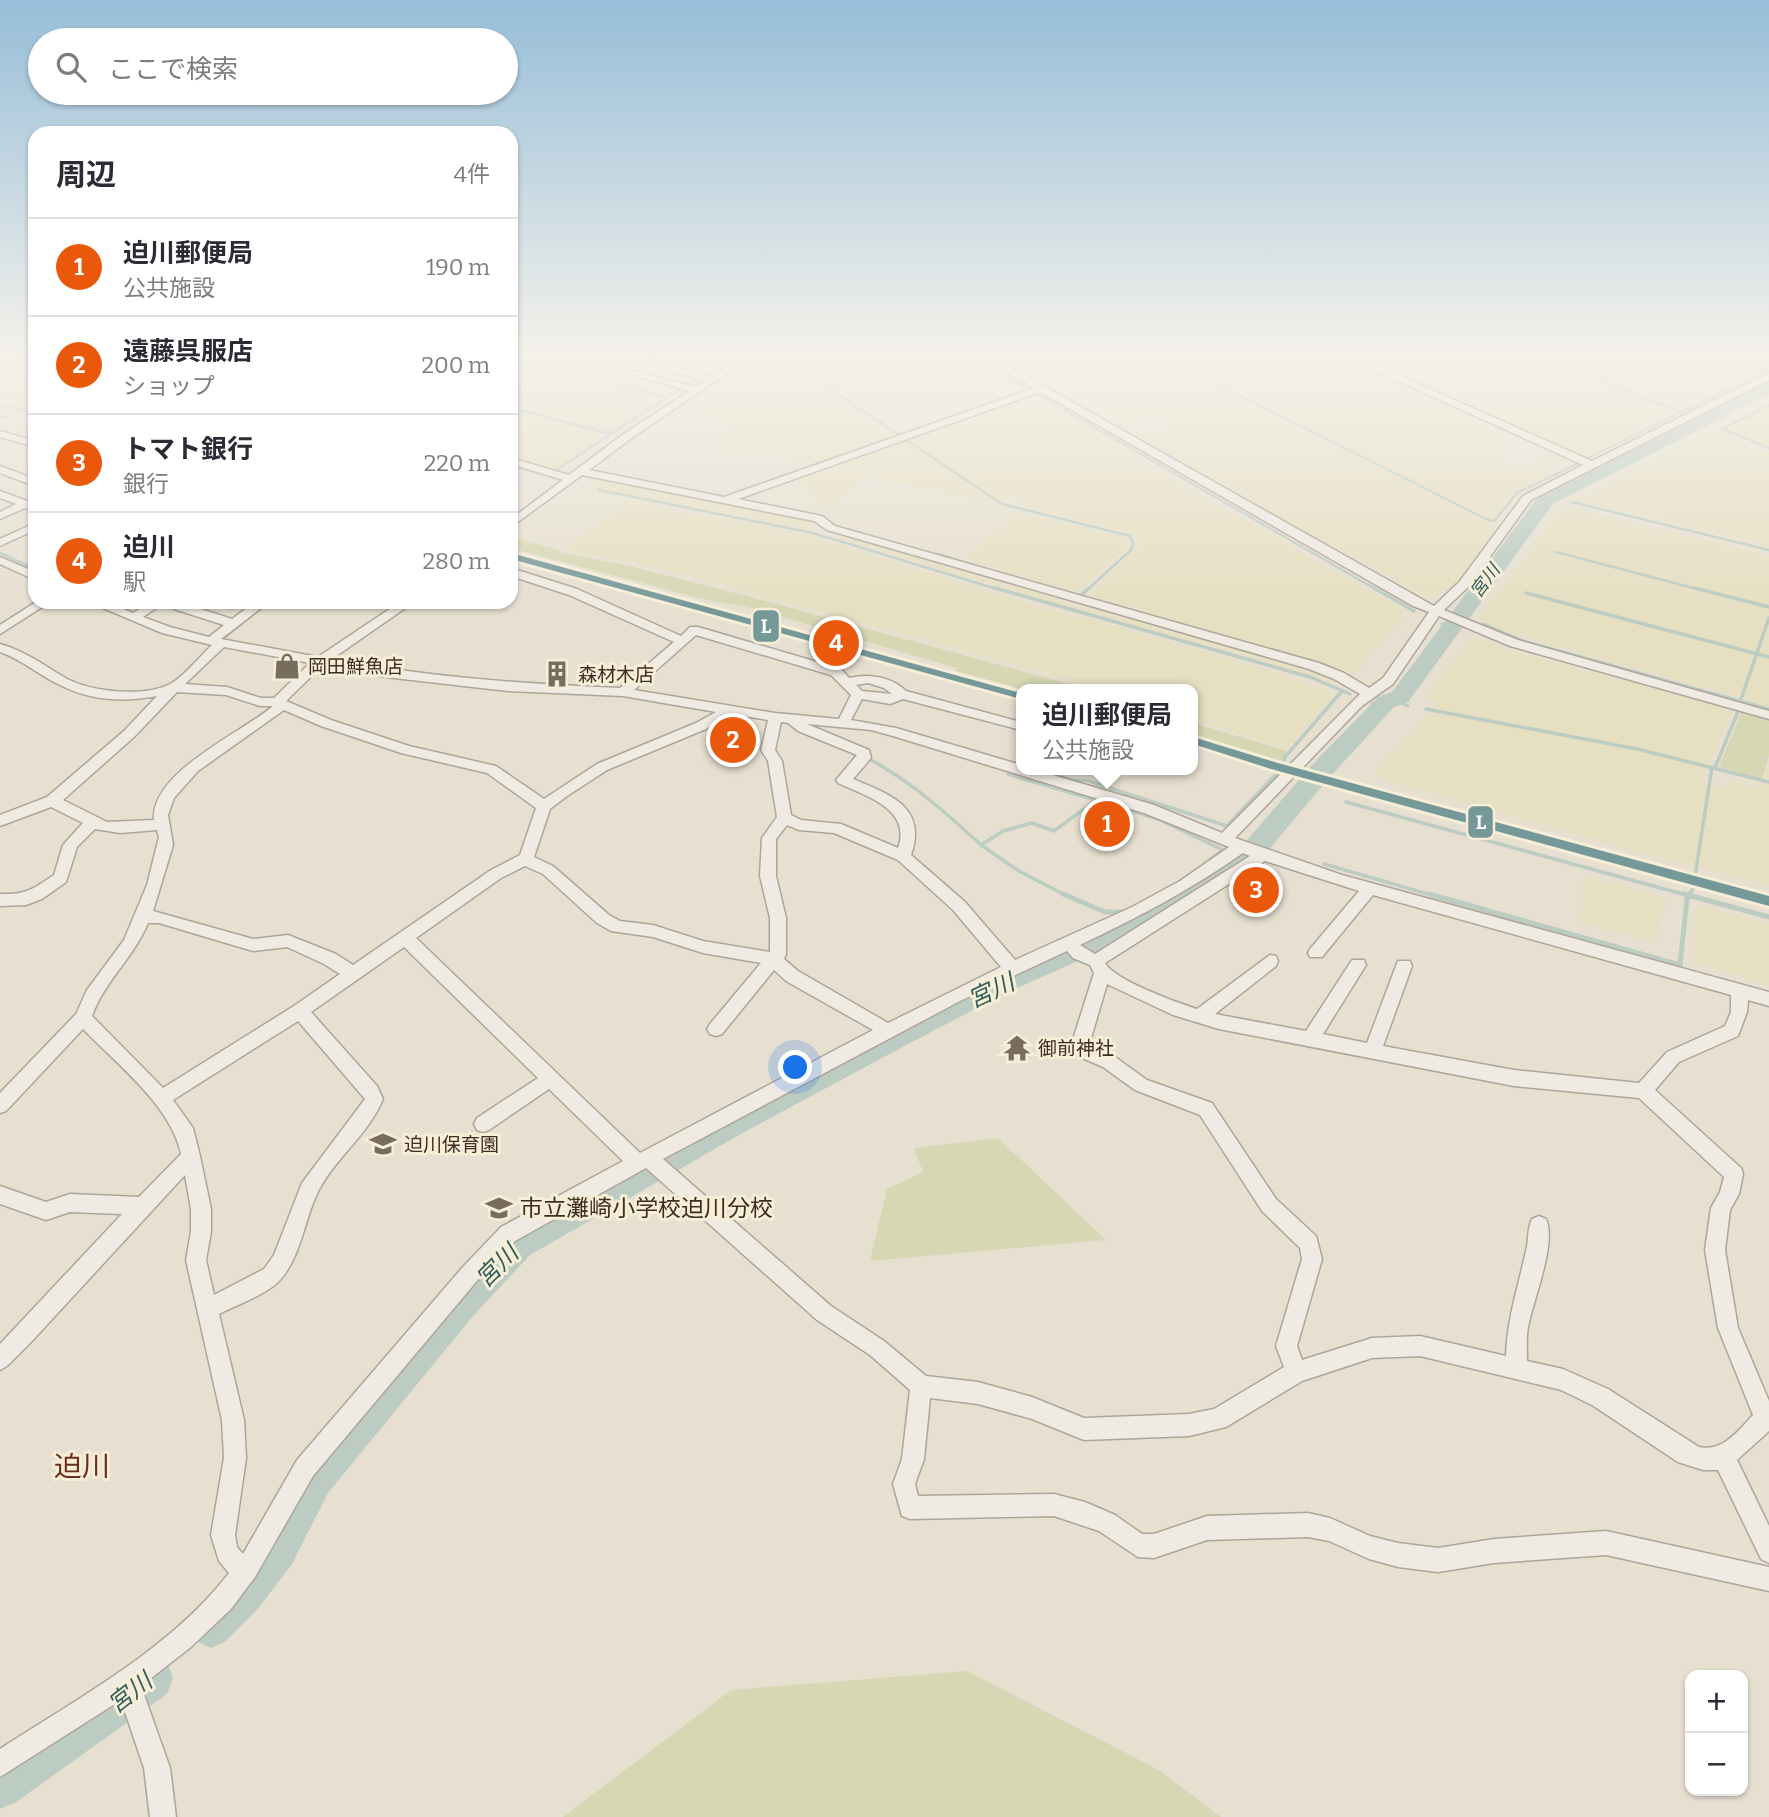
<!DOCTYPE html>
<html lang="ja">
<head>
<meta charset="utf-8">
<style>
  body { margin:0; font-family:Bitter,"Noto Sans JP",serif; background:#f2f2f3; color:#2b2b33 }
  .controls { position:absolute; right:21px; bottom:21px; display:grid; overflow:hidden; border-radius:14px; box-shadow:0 2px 5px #0004 }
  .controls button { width:63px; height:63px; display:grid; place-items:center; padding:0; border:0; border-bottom:2px solid #e1e1e2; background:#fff; color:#2b2b33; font:35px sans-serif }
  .you { position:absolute; left:796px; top:1068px; width:24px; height:24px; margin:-18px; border:5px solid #fff; border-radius:50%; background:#1a73e8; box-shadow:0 0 0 10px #1a73e833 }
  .badge { display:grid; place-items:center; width:46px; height:46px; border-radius:50%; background:#ea580c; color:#fff; font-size:23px; font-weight:700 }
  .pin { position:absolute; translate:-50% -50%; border:4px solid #fff; box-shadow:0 2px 7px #0006 }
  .popup { position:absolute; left:1016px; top:684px; width:182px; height:91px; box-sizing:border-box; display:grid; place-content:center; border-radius:14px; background:#fff; filter:drop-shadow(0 2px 5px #0005); font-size:23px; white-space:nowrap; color:#7c7c81 }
  .popup b { font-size:26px; color:#2b2b33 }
  .popup::after { content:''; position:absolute; left:50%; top:100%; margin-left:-14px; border:14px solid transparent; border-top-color:#fff }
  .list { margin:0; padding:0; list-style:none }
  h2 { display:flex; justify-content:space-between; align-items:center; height:91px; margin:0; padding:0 28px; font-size:30px }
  h2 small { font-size:23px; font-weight:400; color:#7c7c81 }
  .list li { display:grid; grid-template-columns:46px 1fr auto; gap:21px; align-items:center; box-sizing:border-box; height:98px; padding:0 28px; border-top:2px solid #e1e1e2 }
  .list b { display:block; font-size:26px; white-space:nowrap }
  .list p { margin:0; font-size:23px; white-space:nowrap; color:#7c7c81 }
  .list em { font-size:23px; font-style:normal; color:#7c7c81 }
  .icon { flex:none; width:38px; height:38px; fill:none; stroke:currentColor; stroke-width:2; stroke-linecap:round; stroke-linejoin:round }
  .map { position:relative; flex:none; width:1769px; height:1817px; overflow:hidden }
  .search { position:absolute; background:#fff; box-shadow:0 2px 5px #0004; left:28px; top:28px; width:490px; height:77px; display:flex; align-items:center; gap:18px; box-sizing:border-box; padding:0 24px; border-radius:38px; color:#7c7c81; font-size:26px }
  .panel { position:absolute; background:#fff; box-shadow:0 2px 5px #0004; left:28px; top:126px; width:490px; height:483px; border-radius:21px }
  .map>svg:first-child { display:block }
</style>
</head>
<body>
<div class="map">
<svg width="1769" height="1817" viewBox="0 0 1769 1817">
  <rect width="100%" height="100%" fill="#e7e0d1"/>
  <g fill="#e6dfc2">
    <polygon points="0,354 26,354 33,360 27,362 35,364 35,415 25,413 26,409 0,402"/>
    <polygon points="511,354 659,354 615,380"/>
    <polygon points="772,354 805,375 897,438 809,469 772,448 736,458 714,442 705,441 732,432 695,404"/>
    <polygon points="784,354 959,354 995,376 875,416"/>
    <polygon points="987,354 1285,354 1294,358 1304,354 1326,354 1309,361 1339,375 1353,369 1370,376 1360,384 1390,397 1403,392 1420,398 1428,395 1516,434 1494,445 1505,450 1494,456 1518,468 1551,453 1560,453 1570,459 1508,498 1490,525 1496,529 1494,537 1461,581 1431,600 1135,439 1177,422 1161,414 1123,428 1113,425"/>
    <polygon points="1356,354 1668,354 1741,381 1584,456 1444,395 1443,390 1476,376 1458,369 1444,375 1424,366 1427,364 1424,361 1397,372"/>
    <polygon points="511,362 628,388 608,402 642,411 555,469 511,458"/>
    <polygon points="1028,396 1401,609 1402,619 1353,673 1159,616 1131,605 1121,606 1093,597 1093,591 1138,546 1134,536 1123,531 1026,508 1014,497 995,503 869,478 861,480 833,505 829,506 793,478"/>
    <polygon points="1769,407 1769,446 1728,429"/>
    <polygon points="1713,429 1769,452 1769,546 1575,499"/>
    <polygon points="601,477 815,520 817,523 803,529 634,496 623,498 587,491"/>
    <polygon points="626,502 804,534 1073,617 1086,618 1281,674 1334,694 1288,748 1282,748 1193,719 1193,689 1098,689 1021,665 706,581 635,563 563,550"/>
    <polygon points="1560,505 1769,556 1769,706 1517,635 1480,621 1479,618 1529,553"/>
    <polygon points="1018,513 1121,536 1129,542 1129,546 1085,586 1079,589 1068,590 965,559"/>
    <polygon points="839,534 900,551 1074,604 1071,609 836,538"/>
    <polygon points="1085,607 1249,650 1338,679 1331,684 1311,675 1082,611"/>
    <polygon points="1473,637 1560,665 1694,697 1733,712 1700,783 1723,788 1730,787 1732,781 1761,788 1769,764 1769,885 1618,846 1379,778 1376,772 1379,767 1425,719 1438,701 1426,697"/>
    <polygon points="1584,876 1666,898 1655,943 1581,922"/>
    <polygon points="1700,905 1769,923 1769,985 1698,963 1693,957 1697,907"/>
  </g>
  <g fill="#d6d7b3">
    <polygon points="511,537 559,550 560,552 634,567 762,600 1087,689 1023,689 956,671 957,668 751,608 699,598 511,548"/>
    <polygon points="1742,710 1769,718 1769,756 1762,779 1719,767"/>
    <polygon points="1193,723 1287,751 1279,763 1193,735"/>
    <polygon points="998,1138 1106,1240 870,1261 887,1189 923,1172 914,1148"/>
    <polygon points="967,1671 1159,1770 1221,1817 563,1817 731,1690"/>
  </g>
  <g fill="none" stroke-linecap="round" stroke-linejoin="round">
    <g stroke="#bcccc2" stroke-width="2.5">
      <polyline points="677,354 717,365"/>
      <polyline points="778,354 1002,504 1130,536 1133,543 1131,550 1087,590"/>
      <polyline points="967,354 1377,590"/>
      <polyline points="1157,354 1488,520 1494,521 1517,493 1577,464"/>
      <polyline points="1535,354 1680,412"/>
      <polyline points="511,360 613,382 665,397"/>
      <polyline points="683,403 760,354"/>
      <polyline points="0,404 21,410"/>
      <polyline points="511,412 525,411 610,434"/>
      <polyline points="0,418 8,416"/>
      <polyline points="1722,429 1769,405"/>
      <polyline points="1723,429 1769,448"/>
      <polyline points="614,451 650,426"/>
      <polyline points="1584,460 1769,369"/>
      <polyline points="511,466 543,474"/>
      <polyline points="556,470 734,354"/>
      <polyline points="0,473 35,487"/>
      <polyline points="599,490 813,533 1000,590"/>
      <polyline points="1552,497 1561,499"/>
      <polyline points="1572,502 1769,550"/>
      <polyline points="1556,552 1701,590"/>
      <polyline points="0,553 35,569"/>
      <polyline points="938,554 984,568"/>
    </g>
    <g stroke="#bcccc2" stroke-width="3.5">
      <polyline points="995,588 1310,677 1350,694"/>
      <polyline points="1374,588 1414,611"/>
      <polyline points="1695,588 1769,607"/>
      <polyline points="1526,593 1769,657"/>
      <polyline points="1079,597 1089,588"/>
      <polyline points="1442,624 1450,627"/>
      <polyline points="1483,624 1523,641 1769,709"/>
      <polyline points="225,637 254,613"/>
      <polyline points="1384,696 1408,706"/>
      <polyline points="1740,702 1769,618"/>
      <polyline points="1373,703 1381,707"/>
      <polyline points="1426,709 1637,749 1769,782"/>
      <path d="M867,758C911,781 945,812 981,845"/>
      <polyline points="1715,768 1738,711"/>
      <polyline points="1038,770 1071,780 1088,781 1227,826 1279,771 1285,757 1342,691"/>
      <polyline points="1008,774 1158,819 1223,850 1203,865"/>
      <polyline points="1346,802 1690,896"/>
      <polyline points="1324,864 1435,896"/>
      <polyline points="1067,896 1019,871 981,845 1003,831 1032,823 1054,831 1096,800"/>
      <polyline points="1689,896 1693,889 1712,767"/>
    </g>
    <g stroke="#bcccc2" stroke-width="5">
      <polyline points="1063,894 1105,912 1123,912"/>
      <polyline points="1429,894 1680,965 1687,899 1690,894"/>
      <polyline points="1684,894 1769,917"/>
    </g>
    <g fill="#bcccc2" fill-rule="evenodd">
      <polygon points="1769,382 1769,394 1553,504 1408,702 1394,707 1328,779 1266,853 1256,855 1257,858 1254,865 1155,927 1006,993 910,1043 748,1130 530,1255 473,1316 328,1493 292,1564 257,1610 226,1641 211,1648 196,1641 189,1626 196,1611 227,1580 262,1534 300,1465 447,1290 506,1231 726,1110 888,1025 986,977 1135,911 1234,851 1245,849 1248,839 1310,767 1378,697 1392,692 1539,496"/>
      <polygon points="151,1656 167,1662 173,1678 167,1694 16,1802 0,1809 0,1758 135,1662"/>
    </g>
    <g stroke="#ada599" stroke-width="3">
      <g id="minor">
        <path d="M744,354H755L633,437L589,470L724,497L1034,388L976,354H987L1434,606L1460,581L1523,496L1583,465L1339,354H1351L1592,461L1769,373V380L1531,500L1468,587L1444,610L1518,640L1769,711V719L1510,646L1439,616L1393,684L1362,706L1235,838L1342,875L1769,992V1006L1748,1000L1747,1012L1738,1036L1679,1062L1655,1090L1741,1168L1743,1174L1739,1194L1730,1210L1725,1250L1738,1328L1769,1401V1431L1737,1460L1769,1526V1563L1761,1559L1718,1470H1703L1678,1462L1592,1405L1561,1390L1420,1356L1372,1358L1302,1381L1226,1427L1189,1436L1084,1440L1032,1419L978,1404L930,1398L924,1459L915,1484L918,1496L1054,1494L1085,1502L1115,1515L1142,1534H1154L1207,1516L1308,1513L1330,1518L1370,1536L1398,1543L1438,1548L1494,1539L1606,1531L1769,1567V1591L1606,1555L1494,1563L1438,1572L1398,1567L1369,1559L1329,1541L1308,1537L1207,1540L1154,1558L1138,1557L1099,1531L1054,1516L910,1519L902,1516L893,1484L902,1459L910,1390L870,1355L817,1320L646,1168L515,1241L476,1282L313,1476L255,1577L231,1609L191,1647L141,1686L170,1768L176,1817H150L144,1768L121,1700L0,1777V1749C77,1699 173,1647 229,1573L219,1561L211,1535L224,1458L222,1420L186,1260L191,1232V1209L185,1175L32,1341L7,1366L0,1370V1344L122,1214L70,1212L46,1220L0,1204V1186L46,1202L70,1194L139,1197L181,1154C172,1107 116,1063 83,1029L6,1111L0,1113V1093L76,1014L87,990L124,940L147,885L159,837L157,830L120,833L95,829L77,847L66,882L42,899L26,905L0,906V894C26,895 33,889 54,875L63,845L83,823L51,807L0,826V815L47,797L124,731L157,696C125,702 92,701 62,686C40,676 23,660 0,652V644C25,651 45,666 67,679C92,692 142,697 168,685C181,680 201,655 212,645L162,633L89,602H106L133,613L151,602H165L143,617L170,627L209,637L224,625L174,609V603H182L232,619L255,602H269L221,639L318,657L400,602H414L332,659C427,677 523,684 620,688L674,642L569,595L511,576V568L577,589L681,636L690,627H698L841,669L849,678C869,673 892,677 906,691L1021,722V730L903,699L890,704L862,699L851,720L896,728L1021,765V770H1036L1154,805L1222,833L1360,694L1334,679L1309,669L827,530L814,521L582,475L511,527V519L563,480L511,464V458L569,475L625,433L689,391L630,374V370L695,387L704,381L643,362L648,359L710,377ZM1040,392L1413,606L1429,612L1383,678L1369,688L1344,673L1319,663L835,526L822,516L738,499ZM696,635L831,675L851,695L839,719L775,713L634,690ZM224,647L310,663L274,698H261L227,687L185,684ZM323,665L385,677L508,691L623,696L716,712L696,723L597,764L544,799L496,766L409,746L331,720L286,701ZM868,683L884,688L892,694L862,691L856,685ZM177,692L226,695L260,706H273C243,732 150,772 154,820L107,822L63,800L134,737ZM284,710L321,726L401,753L487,773L536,808L520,855L491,870L353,965L336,954L288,935L253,939L153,911L173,845L168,815L174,798L198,771ZM731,714L768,720L761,750L768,761L777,817L762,838L760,876L770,918V952L703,941L653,925L620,921L609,915L553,866L534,857L550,809L567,796L607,770L706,729ZM781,722L788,723L798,731L857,755L836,780L838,783C866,796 912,809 898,848L841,824L801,820L791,815L782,761L775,750ZM807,724L871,730L893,736L1144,813L1229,847L1180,881L1132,907L1015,960L965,902L911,855C928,807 889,794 853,779L871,758L869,750ZM787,825L799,830L834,833L898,860L953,910L1001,967L888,1023L798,971L784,959L786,954V918L776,876V839ZM1243,853L1250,856L1095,954L1080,945C1139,917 1190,890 1243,853ZM1265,861L1359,891L1310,949L1308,953L1310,957H1322L1373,895L1731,995V1012L1725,1026L1667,1052L1639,1083L1514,1070L1383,1046L1412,966L1410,961H1398L1396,966L1367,1043L1323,1034L1366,965L1364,960H1352L1306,1031L1215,1014L1276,966L1278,961L1276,956L1270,955L1197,1009C1178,1003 1114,980 1105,963ZM525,866L543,874L597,923L611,931L653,937L703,953L761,963L710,1024L707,1029L710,1034L716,1036L722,1034L774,970L786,981L873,1030L640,1153L416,938L501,878ZM148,923H159L253,951L287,947L324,964L340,974L294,1006L163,1088L92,1016C104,982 134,957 148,923ZM404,947L538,1078L477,1118L474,1124L477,1130L483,1132L489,1130L549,1089L623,1161L501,1227L462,1268L297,1460L243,1554L237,1547L235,1535L246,1458L244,1420L219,1314C235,1306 269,1293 280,1280C300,1258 304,1223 316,1196C332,1160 368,1136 383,1099L377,1086L311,1012ZM1067,951L1073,958L1090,965L1094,973L1070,1049L1073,1054L1103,1067L1135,1090L1200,1115L1262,1211L1300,1248L1302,1259L1276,1346L1284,1367L1214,1409L1189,1414L1084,1418L1032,1397L978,1382L926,1376L884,1341L831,1306L663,1159L960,1001ZM1107,984L1173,1015L1219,1029L1514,1086L1639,1098L1724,1177L1720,1192L1711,1208L1705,1250L1718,1328L1753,1415C1738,1431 1723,1452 1699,1447L1608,1389L1563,1369L1527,1361C1527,1350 1526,1338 1528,1327C1533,1300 1557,1243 1546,1219L1539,1216L1532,1219C1527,1229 1529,1240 1526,1251C1518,1287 1507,1320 1506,1356L1420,1336L1372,1338L1302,1360L1297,1346L1322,1259L1316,1236L1276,1199L1212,1103L1147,1080L1115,1057L1089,1045ZM298,1021L365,1099L302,1183L274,1255L264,1269L214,1295L206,1260L211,1232V1209L200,1156L193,1128L173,1100Z"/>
        <polygon points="1723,354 1737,354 1769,366 1769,372"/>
        <polygon points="0,431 35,441 35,447 0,437"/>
        <polygon points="0,466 35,479 35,486 0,473"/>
        <polygon points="0,491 35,504 35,511 25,508 0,519 0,512 16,504 0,498"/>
        <polygon points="35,523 35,530 0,546 0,539"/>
        <polygon points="0,557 35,572 35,580 0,564"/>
        <polygon points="36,602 50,602 0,634 0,625"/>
      </g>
    </g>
    <use href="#minor" fill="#efebe3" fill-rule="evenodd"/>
    <g stroke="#f7eed8" stroke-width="6">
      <g id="rail-1">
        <polygon points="511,553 1021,693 1021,699 511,559"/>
        <polygon points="1193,737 1278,763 1769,896 1769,906 1271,769 1193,744"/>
      </g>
    </g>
    <use href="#rail-1" fill="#759999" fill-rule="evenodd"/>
  </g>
  <linearGradient id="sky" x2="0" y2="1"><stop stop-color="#96bed9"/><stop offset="0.58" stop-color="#f4f1ea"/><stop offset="1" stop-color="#f4f1ea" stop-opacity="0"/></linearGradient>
  <rect width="1769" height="609" fill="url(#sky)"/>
  <defs>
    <g id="shop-bare" transform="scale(2.1)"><path d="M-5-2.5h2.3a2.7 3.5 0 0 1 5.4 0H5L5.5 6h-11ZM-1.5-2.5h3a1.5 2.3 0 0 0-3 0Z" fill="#786c5e" stroke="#f7eed8" stroke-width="2.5" paint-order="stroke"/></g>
    <g id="building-bare" transform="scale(2.1)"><path d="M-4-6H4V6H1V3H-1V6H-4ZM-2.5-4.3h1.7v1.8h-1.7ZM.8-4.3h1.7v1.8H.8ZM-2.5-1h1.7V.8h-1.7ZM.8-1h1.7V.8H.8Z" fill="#786c5e" stroke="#f7eed8" stroke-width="2.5" paint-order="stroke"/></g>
    <g id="temple-bare" transform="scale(2.1)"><path d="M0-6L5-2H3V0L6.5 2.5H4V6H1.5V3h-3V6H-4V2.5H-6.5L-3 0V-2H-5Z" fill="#786c5e" stroke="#f7eed8" stroke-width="2.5" paint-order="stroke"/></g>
    <g id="school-bare" transform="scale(2.1)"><path d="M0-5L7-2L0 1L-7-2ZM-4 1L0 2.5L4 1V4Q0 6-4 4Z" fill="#786c5e" stroke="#f7eed8" stroke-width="2.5" paint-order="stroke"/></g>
  </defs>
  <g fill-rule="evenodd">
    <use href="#shop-bare" x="287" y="666"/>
    <use href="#building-bare" x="557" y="674"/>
    <use href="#temple-bare" x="1017" y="1048"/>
    <use href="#school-bare" x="383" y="1144"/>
    <use href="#school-bare" x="499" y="1208"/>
  </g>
  <g text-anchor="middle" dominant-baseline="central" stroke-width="6" stroke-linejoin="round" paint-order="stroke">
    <g font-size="18" font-style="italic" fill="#2f5d5a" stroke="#f7eed8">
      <text transform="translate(1485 581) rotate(-53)">宮川</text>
    </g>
    <g font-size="19" fill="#3d2e20" stroke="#f7eed8" text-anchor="start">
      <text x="308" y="666">岡田鮮魚店</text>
      <text x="578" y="674">森材木店</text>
      <text x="1038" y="1048">御前神社</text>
      <text x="404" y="1144">迫川保育園</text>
    </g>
    <g font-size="23" fill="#3d2e20" stroke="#f7eed8" text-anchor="start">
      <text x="520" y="1208">市立灘崎小学校迫川分校</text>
    </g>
    <g font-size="24" font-style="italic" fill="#2f5d5a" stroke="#f7eed8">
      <text transform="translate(991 991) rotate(-25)">宮川</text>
      <text transform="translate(497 1266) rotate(-45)">宮川</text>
      <text transform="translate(130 1693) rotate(-38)">宮川</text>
    </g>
    <g font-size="28" fill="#6b2e1e" stroke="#f7eed8">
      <text x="82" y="1466">迫川</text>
    </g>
  </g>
  <g stroke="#f7eed8" stroke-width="2.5">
    <rect x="752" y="609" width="28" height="34" rx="7" fill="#759999"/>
    <rect x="1467" y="805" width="27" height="34" rx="7" fill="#759999"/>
  </g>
  <g font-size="19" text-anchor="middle" font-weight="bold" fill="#fff">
    <text x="766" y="633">L</text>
    <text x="1481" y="829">L</text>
  </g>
</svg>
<div class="controls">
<button>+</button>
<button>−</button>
</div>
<div class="you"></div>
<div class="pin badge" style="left:1107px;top:824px">1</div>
<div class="popup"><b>迫川郵便局</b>公共施設</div>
<div class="pin badge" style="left:733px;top:740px">2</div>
<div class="pin badge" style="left:1256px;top:890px">3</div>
<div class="pin badge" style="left:836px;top:643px">4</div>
<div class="search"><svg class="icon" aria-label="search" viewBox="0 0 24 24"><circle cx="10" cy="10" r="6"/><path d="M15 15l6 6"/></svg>ここで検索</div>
<section class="panel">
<h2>周辺<small>4件</small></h2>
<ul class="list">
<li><span class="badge">1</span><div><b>迫川郵便局</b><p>公共施設</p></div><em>190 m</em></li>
<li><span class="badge">2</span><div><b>遠藤呉服店</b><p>ショップ</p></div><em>200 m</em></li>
<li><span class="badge">3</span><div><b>トマト銀行</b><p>銀行</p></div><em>220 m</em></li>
<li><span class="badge">4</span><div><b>迫川</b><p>駅</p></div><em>280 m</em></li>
</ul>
</section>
</div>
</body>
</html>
